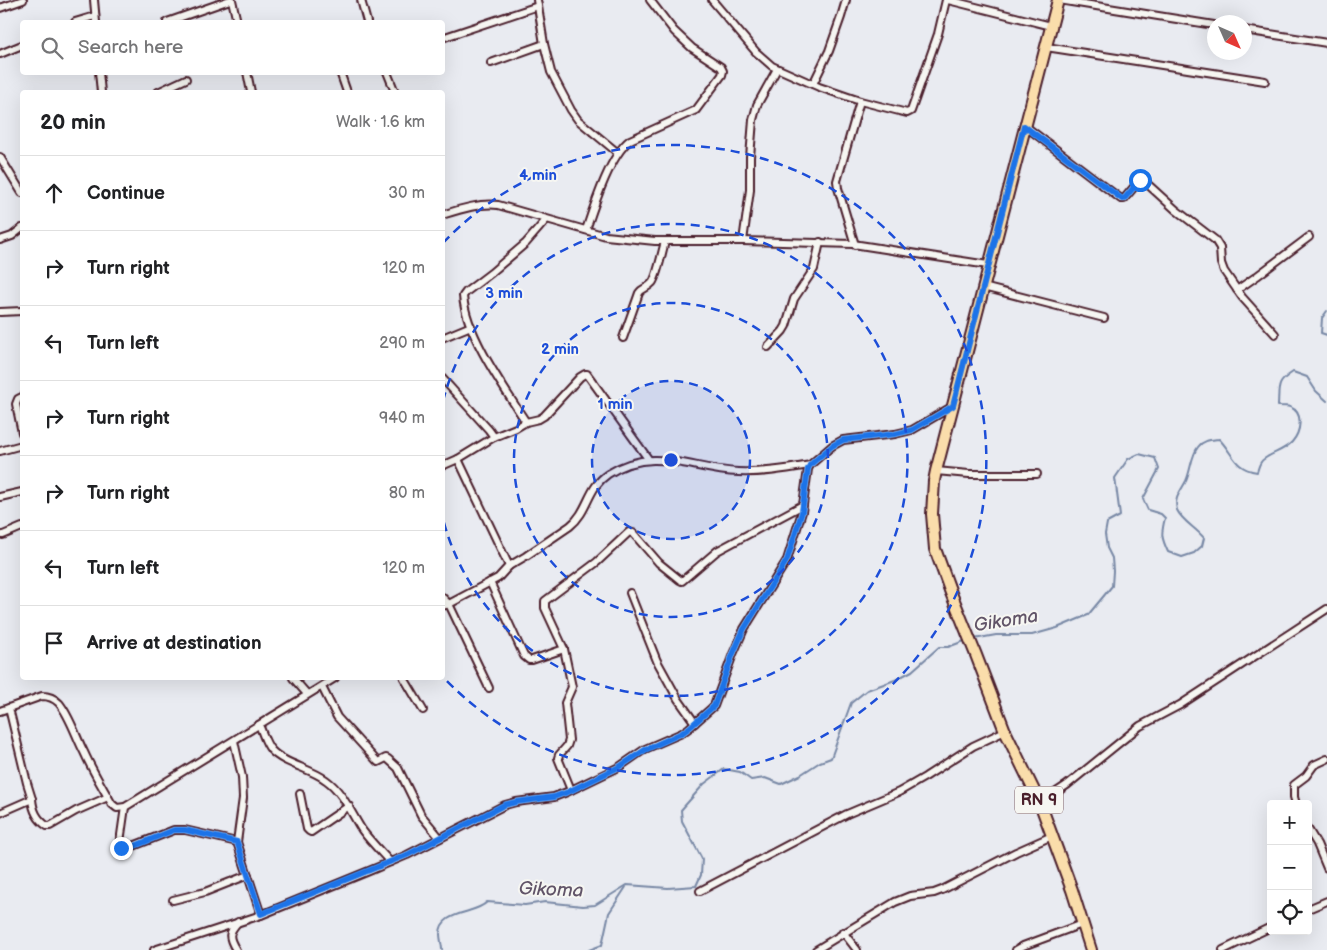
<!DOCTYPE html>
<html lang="en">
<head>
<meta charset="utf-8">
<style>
  body { margin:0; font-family:"Balsamiq Sans",sans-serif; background:#f2f2f2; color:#202124 }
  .controls { position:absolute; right:15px; bottom:15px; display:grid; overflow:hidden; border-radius:5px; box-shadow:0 5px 20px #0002 }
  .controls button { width:45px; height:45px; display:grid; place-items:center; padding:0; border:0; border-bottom:1px solid #e0e0e0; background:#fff; color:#202124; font:25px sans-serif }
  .compass { position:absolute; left:1207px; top:15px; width:45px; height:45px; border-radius:50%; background:#fff; box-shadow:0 5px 20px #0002; rotate:135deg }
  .stop { position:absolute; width:15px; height:15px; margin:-11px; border:4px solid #1a73e8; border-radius:50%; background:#fff }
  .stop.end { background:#1a73e8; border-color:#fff; box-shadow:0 1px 5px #0008 }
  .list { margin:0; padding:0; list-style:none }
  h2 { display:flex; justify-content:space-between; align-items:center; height:65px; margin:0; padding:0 20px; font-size:21px }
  h2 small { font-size:16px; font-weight:400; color:#757577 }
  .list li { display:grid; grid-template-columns:32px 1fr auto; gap:15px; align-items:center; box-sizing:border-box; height:75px; padding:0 20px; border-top:1px solid #e0e0e0 }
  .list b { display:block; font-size:19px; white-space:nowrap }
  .list em { font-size:16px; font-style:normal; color:#757577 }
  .icon { flex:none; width:28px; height:28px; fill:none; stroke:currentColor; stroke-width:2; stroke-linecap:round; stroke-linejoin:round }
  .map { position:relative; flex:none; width:1327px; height:950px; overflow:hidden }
  .search { position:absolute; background:#fff; box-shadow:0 5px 20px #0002; left:20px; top:20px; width:425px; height:55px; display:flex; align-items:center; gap:12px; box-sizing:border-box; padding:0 18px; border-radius:5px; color:#757577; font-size:19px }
  .panel { position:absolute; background:#fff; box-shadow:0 5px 20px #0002; left:20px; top:90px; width:425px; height:590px; border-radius:5px }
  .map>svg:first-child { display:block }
</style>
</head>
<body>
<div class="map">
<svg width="1327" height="950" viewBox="0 0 1327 950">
  <rect width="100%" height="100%" fill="#e9ebf1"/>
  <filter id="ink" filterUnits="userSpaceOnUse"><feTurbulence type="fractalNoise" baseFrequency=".02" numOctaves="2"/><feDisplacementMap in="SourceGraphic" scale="10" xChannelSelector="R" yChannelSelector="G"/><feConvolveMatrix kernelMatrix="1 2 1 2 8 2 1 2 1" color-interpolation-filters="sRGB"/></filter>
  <g filter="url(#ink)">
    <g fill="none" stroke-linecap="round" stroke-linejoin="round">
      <g stroke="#7888a5" stroke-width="2">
        <polyline points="1327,311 1322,318 1321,333 1327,335"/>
        <path d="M974,639L996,635H1032L1057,628L1088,615L1112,586L1113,571L1112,558L1107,548L1105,534L1107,523L1120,516L1115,478L1128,459L1139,454L1155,458L1159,469L1143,499L1148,510L1161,514L1165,518C1161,534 1161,537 1168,552L1182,557L1194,553L1202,546L1204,538C1196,528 1182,521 1177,510C1176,506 1176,501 1177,498C1179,492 1183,487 1186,481C1191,470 1191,456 1198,447C1203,440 1211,440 1219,439C1233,453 1234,469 1257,472C1259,467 1259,462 1264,459C1272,453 1285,450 1292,442C1300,433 1305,413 1290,407C1287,406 1282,406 1278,406C1279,387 1276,383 1293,372L1307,377L1316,391L1327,401"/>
        <path d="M442,950C442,945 440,939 440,934C440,910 475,915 487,902L525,905L545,902L583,906L595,905L627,885L668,888L696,886L701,875L702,859L682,821L681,810L704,784L724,769L740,772L751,780L765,778L781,784L800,775L820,762L831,758L851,703L867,690L895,680L912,671L939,647H948L967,640"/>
        <polyline points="589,950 602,945 609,913 626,887"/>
      </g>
      <g stroke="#4a1f2b" stroke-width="10">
        <g id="street">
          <polyline points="94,0 96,22"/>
          <polyline points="232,0 237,22"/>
          <polyline points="361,0 367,22"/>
          <polyline points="537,0 544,44 551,72 571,110 578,120 618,153"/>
          <polyline points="712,0 756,52 772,66 819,87 860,101 837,181 838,188 855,245"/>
          <polyline points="948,0 1051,26"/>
          <polyline points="1059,0 1214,25"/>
          <polyline points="0,8 23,0"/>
          <polyline points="75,22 95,16"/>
          <polyline points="167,22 230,0"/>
          <polyline points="1244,30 1327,43"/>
          <polyline points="442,38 538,6"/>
          <polyline points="1046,47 1265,81"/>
          <polyline points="0,54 22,45"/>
          <polyline points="491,63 544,44"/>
          <polyline points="99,72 101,92"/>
          <polyline points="247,72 251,92"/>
          <polyline points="340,72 347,92"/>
          <polyline points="387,72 395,92"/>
          <polyline points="813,84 829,51 841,17 846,0"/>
          <polyline points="158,92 186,79"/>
          <polyline points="860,101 907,113 911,111 938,34 946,0"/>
          <polyline points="1025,126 1121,199 1124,199 1139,181 1143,180 1176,210 1215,240 1220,248 1221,263 1224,271 1242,297 1275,334"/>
          <polyline points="0,157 22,193"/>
          <path d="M442,215C461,209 479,203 498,205L606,236L655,241H743L853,244L988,265"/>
          <path d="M586,230C594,206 610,155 630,140L696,110L722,75L723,71L721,67L692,48L674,31L650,0"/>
          <polyline points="0,240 12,236 22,228"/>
          <polyline points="743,241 750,190 750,157 753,120 757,105 777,69"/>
          <polyline points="983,287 1104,318"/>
          <polyline points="1237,290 1257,276 1309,237"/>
          <polyline points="0,312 22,311"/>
          <polyline points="442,338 471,326"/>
          <path d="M623,338L639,293C642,288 648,288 652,283C657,278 662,251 665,242"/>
          <polyline points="768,347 783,331 786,326 794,299 814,269 820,242"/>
          <polyline points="442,378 489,430 494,437 516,428 526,422 539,419 544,416 580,377 585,374 587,374 649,460"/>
          <polyline points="22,397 18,399 16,404 22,433"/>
          <path d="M526,422C504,388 466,335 463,296L466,292L491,273L526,243L546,220"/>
          <polyline points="0,451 22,445"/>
          <polyline points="458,459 494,437"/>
          <polyline points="442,466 458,459 509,566"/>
          <polyline points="936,471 969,474 1037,474"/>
          <polyline points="0,497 22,492"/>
          <polyline points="3,535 22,527"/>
          <polyline points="490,582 524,656 529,660 532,660 564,649 545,608 545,601 597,562 629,532 633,533 659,563 680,580 682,581 717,551 803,505"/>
          <polyline points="630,593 657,661 678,699 695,723"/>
          <polyline points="442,597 449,604 489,688"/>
          <path d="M442,606L449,604L498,578L509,566L526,556L570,526C589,511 587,488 608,474C654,445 691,470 738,472C763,473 786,469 810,465"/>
          <polyline points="564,649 572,687 565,703 569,740 567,746 559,755 558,758 571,790"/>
          <polyline points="293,678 307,694"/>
          <polyline points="404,678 423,710"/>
          <polyline points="322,687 337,717 376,760 378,762 386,758 388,759 398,768 421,815 440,838"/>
          <path d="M0,711L42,696C49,696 54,698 59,703C70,716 76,737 84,752C92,770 102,787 112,804L117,808L125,807L335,678"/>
          <path d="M259,725C263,733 265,743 271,750C284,764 310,768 326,780C343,792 351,813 362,830C370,841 381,852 390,862"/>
          <polyline points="234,741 242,777 243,798 237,842 261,915"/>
          <polyline points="300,794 307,829 309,831 311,832 349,806"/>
          <path d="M32,799C33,811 37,819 47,826H50L76,811L108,797"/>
          <polyline points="1040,803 1067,785 1140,726 1180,705 1327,609"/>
          <polyline points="1296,804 1294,797 1294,785 1306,776 1314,765 1327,759"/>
          <polyline points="125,807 120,842 120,846 123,850 174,830 185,830 237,842"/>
          <polyline points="0,813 32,799 27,783 9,708"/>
          <polyline points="1308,829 1317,844 1327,868"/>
          <polyline points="700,891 847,814 899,792 925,777 973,746 1005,731"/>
          <polyline points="173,900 205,892 248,875"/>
          <polyline points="1308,909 1327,901"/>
          <polyline points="843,932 857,950"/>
          <polyline points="154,950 261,915 369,871 407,855 505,805 516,802 554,797 567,792 619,767 645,749 682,733 689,728 714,706 733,654 744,629 787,560 802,512 808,469 810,465 832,446 843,440 895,434 912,430 953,406"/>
          <path d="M236,950C228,937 228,933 238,922"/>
          <polyline points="816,950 895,902 910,896 934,893 942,890 1016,852 1052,836"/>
          <polyline points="1016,950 1023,946 1082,924"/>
          <polyline points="1223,950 1271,927"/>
        </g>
      </g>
      <g stroke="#4a1f2b" stroke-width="14">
        <polyline id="primary" points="1058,0 936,471 934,481 932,514 935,549 951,593 976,655 1005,731 1040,803 1072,890 1091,950"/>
      </g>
      <use href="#street" stroke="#f6f6f2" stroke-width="6"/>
      <use href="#primary" stroke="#faddab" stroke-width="10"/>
    </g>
  </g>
  <g fill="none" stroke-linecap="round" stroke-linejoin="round" filter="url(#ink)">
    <polyline stroke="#1a73e8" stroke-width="6" points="121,848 125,850 174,830 185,830 237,842 261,914 407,855 504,805 516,802 554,797 568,792 619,767 645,750 682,733 689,728 714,706 733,654 744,629 787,560 802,512 808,469 810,465 832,446 843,440 895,434 912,430 953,406 1024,126 1122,199 1124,199 1140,180"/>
  </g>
  <circle cx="671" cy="460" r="79" fill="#1d4ed8" fill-opacity=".12"/>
  <g fill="none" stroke="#1d4ed8" stroke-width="2.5" stroke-dasharray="9 6">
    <circle cx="671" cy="460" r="79"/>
    <circle cx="671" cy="460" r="157"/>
    <path d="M443 401A236 236 0 1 1 443 519"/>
    <path d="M443 243A315 315 0 1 1 443 677"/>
  </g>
  <g text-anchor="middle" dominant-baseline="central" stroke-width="4" stroke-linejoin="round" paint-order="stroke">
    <rect fill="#f6f6f2" stroke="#7e6067" stroke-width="1" x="1015" y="786.5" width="48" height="27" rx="4"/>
    <g font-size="16" font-weight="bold" fill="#4a1f2b">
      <text x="1039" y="800">RN 9</text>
    </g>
    <g font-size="19" font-style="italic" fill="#615468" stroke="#f6f6f2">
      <text transform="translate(1006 621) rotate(-9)">Gikoma</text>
      <text transform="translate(551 890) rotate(2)">Gikoma</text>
    </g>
  </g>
  <circle cx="671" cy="460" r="8" fill="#1d4ed8" stroke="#f6f6f2" stroke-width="2.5"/>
  <g font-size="15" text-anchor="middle" font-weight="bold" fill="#1d4ed8" stroke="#f6f6f2" stroke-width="4" stroke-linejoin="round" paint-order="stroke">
    <text x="538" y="180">4 min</text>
    <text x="504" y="298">3 min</text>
    <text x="560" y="354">2 min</text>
    <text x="615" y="409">1 min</text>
  </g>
</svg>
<div class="controls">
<button>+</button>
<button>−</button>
<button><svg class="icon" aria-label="locate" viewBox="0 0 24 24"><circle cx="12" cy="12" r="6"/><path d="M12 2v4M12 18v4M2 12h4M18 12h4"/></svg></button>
</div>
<svg class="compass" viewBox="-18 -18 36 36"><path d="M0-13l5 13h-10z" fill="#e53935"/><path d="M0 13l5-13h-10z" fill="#757577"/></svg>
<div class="stop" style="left:1140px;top:180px"></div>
<div class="stop end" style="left:121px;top:848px"></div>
<div class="search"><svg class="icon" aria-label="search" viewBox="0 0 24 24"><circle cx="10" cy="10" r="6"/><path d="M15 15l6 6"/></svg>Search here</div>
<section class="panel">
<h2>20 min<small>Walk · 1.6 km</small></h2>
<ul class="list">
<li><svg class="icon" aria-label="ahead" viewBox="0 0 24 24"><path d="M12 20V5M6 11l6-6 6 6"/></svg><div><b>Continue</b></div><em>30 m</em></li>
<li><svg class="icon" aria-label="right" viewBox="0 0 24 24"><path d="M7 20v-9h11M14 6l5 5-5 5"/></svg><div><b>Turn right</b></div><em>120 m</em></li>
<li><svg class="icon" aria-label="left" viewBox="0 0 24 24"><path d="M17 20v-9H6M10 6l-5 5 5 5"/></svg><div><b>Turn left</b></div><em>290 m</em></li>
<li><svg class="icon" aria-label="right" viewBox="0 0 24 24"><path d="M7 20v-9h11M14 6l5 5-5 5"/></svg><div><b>Turn right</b></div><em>940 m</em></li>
<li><svg class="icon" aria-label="right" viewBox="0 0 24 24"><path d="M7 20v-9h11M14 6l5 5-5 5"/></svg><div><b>Turn right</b></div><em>80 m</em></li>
<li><svg class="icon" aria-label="left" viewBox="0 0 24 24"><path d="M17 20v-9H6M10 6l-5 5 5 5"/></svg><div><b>Turn left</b></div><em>120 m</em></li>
<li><svg class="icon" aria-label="arrive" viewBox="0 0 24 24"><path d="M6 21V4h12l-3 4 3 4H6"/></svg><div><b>Arrive at destination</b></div></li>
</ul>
</section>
</div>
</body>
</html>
